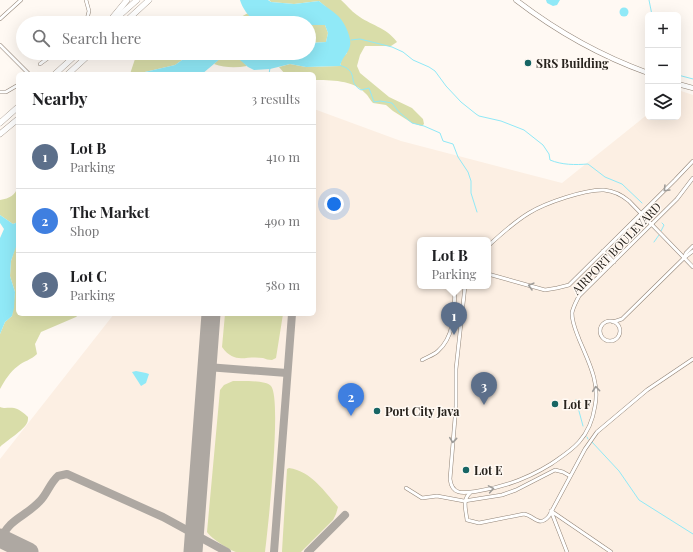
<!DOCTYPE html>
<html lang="en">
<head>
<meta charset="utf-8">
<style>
  body { margin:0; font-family:"Playfair Display",serif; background:#f6f6f6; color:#202124 }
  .controls { position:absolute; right:12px; top:12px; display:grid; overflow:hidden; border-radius:6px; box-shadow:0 4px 16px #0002 }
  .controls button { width:36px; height:36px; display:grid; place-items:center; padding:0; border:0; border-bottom:1px solid #e0e0e0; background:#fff; color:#202124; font:20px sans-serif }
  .you { position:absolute; left:334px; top:204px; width:14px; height:14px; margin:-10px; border:3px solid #fff; border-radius:50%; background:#1a73e8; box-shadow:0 0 0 6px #1a73e833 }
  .badge { display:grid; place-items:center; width:26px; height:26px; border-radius:50%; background:#7c3aed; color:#fff; font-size:13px; font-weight:700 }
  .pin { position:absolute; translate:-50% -33px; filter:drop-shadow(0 1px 2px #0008) }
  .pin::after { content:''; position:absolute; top:21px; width:14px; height:12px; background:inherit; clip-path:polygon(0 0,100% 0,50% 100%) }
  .popup { position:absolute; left:417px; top:237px; width:74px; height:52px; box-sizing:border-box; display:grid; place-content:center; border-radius:6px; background:#fff; filter:drop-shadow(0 1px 3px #0005); font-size:13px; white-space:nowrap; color:#757577 }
  .popup b { font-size:15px; color:#202124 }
  .popup::after { content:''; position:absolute; left:50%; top:100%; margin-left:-8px; border:8px solid transparent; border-top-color:#fff }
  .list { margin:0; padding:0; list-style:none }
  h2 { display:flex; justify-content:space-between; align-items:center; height:52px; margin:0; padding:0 16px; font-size:17px }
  h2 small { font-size:13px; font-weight:400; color:#757577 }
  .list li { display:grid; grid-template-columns:26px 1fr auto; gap:12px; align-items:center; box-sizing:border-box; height:64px; padding:0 16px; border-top:1px solid #e0e0e0 }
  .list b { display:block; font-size:15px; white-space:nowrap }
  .list p { margin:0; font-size:13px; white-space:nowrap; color:#757577 }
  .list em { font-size:13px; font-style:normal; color:#757577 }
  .icon { flex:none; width:22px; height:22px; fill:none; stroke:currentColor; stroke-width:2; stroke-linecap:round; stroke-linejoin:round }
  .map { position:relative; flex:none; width:693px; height:552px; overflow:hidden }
  .search { position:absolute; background:#fff; box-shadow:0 4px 16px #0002; left:16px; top:16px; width:300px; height:44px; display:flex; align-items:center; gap:10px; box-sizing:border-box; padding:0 14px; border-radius:22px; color:#757577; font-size:15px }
  .panel { position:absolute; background:#fff; box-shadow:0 4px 16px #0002; left:16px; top:72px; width:300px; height:244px; border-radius:6px }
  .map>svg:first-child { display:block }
</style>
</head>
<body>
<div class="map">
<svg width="693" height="552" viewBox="0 0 693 552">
  <rect width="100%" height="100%" fill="#fff9f3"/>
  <path fill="#fcefe3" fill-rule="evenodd" d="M678,90L693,95V552H0V459L114,314H314V109L401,141L562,183L648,114V117H678ZM420,240H488V286H420Z"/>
  <g fill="#d9dda9">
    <path d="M269,0H341C347,5 351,11 357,15C370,25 386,27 397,42L391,46H365L360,55L357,66L360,73L389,97L412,108L423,119L424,124L422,126L412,123L393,111L386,105L373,103C370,100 368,95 365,93C354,80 330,80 314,80V74H285L279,67L290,64L306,67L340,66L342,58L347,53L326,7L319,1L294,4L271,2Z"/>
    <polygon points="248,13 254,20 266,23 230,23"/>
    <polygon points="166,18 188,18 204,23 154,23"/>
    <polygon points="309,25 325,25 328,33 326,42 309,43"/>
    <polygon points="137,53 192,53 175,65 136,74 130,74"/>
    <path d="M226,53C236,53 241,60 247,66C236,68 225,68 214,64Z"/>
    <path d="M18,186V222L13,224L0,215V200C10,198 15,196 18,186Z"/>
    <path d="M17,241L18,314H79L76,317L41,332L35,344L37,354C31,360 24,361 18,366C10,372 5,380 0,389V334L5,322L12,316L15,292L10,276L11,261Z"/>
    <path d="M225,314H283L276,358L272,360C268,360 266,359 263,358C245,355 235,365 222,347Z"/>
    <path d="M233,381C241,381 266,380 271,386C282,399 268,528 265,552C257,552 243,552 236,552C229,550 211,538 207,532L220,390L224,385Z"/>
    <path d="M0,407C5,409 8,407 14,408C19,409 24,413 28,417C28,419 28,421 27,423C24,430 6,441 0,447Z"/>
    <path d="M289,468C311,471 325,492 338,507L336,514L333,520L301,552H282V551L287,469Z"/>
  </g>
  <g fill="#90e9f7">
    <path d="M240,0H268L271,2L294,4L319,1C324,6 332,10 337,15C344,21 352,37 350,46C348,54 342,57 340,66L306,67L290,64L270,69L254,70L248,67L232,53H309V43L326,42L328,33L325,25H309V23C294,23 268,26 255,20C248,17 242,7 240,0Z"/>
    <polygon points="546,0 560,0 557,5 553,6 547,3"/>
    <circle cx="624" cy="12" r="4.5"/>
    <polygon points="192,53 227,53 202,74 136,74 175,65"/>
    <polygon points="0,215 13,224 18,222 18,241 11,261 10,276 15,292 14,308 12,316 5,322 0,334 0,238 4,229 0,223"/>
    <polygon points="136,371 146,373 149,374 146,383 141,386 132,372"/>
  </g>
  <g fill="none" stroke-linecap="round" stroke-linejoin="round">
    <g stroke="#90e9f7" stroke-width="1">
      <polyline points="649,0 652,15"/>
      <path d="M351,40L360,39L392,47L403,52L413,60L429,67L435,71L446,86L461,102L476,114L479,116L501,121L524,130L543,145L549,154L550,160C562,165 575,165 588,164L605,177L622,184L642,203"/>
      <path d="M339,65C342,66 346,67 349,70C356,77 349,83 361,90L369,88L374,102L380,101L392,103L399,112L412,123L424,126L440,133L443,141L453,144L458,157L468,172L471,181V193L477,212"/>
      <polyline points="269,74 270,68"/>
      <polyline points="678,75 693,79"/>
      <polyline points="661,231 664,225 662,223"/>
      <polyline points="654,242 659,235"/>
      <polyline points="576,400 583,426"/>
      <polyline points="587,437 588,439"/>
      <polyline points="592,442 619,471 639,500 693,534"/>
    </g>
    <g stroke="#aea8a2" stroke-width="8">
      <polyline points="207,367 287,373"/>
      <path d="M0,540C11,517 24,518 40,501C47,494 50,483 58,476L67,474L163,517L227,552"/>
      <polyline points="274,552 292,314"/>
      <polyline points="308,552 345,515"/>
    </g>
    <g stroke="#aea8a2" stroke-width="19">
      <polyline points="0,538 29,552"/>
      <polyline points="193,552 211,314"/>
    </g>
    <g stroke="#928477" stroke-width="4">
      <g id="street">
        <polyline points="86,0 89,11 86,23"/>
        <polyline points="0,19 21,0"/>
        <polyline points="0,45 29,74"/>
        <polyline points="40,64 55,53"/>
        <polyline points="0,92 6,92 18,85"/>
        <path d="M488,246C501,234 514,222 529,213C545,203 586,189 604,190C614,191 622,195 629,201L693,267"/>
        <polyline points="603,251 614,262"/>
        <polyline points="684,258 686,253 693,246"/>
        <polyline points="488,274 545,290 557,288 569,285 675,180 693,161"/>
        <path d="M465,286L456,369V406L450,479C452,496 464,493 478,491C505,487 527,479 551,464C561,457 571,451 579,442C588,432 593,419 595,406C600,382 588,361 579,339C576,331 572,323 572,313C573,307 576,302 579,296L677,199L693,178"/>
        <circle cx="610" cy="331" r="10"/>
        <polyline points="613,322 622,319 684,258 693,251"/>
        <path d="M422,360C427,357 434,355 438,351C456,335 454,308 455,286"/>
        <polyline points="406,488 422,498 437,496 464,501 502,495 516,490 555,470 563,472 570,476"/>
        <path d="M470,493C462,500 466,510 467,520L479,523L524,514C535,516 539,528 549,516L585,449L597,432L647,390L693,359"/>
        <polyline points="551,511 611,552"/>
        <polyline points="551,511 567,552"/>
      </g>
    </g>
    <g stroke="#928477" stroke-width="5.5">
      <g id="secondary">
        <path d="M516,0C555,30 601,56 648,73"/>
        <polyline points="678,84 693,88"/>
      </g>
    </g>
    <g stroke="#928477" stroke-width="6">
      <g id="highway">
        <polyline points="113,17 127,0"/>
        <polyline points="111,23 137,0"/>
        <polyline points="124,23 149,0"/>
        <polyline points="55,74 78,53"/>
        <polyline points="68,74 91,53"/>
        <polyline points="0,123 18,107"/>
        <polyline points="0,134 18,119"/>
      </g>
    </g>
    <use href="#street" stroke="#fff" stroke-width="3"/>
    <use href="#secondary" stroke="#fff" stroke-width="4.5"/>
    <use href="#highway" stroke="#fff" stroke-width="5.5"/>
  </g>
  <defs><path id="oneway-chevron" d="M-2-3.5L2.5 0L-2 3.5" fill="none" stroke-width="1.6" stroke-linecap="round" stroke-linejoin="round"/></defs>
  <g stroke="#9e9c99">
    <use href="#oneway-chevron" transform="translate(666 189) rotate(135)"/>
    <use href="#oneway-chevron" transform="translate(531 286) rotate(-165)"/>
    <use href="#oneway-chevron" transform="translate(596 389) rotate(-95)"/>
    <use href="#oneway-chevron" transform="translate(453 440) rotate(96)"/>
    <use href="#oneway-chevron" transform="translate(491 489) rotate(-10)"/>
  </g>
  <g fill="#176564" stroke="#fff9f3" stroke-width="1.5">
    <circle cx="528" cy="63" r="4"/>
    <circle cx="555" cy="404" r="4"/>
    <circle cx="377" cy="411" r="4"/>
    <circle cx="466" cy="470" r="4"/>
  </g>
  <g text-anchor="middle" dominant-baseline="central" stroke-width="3" stroke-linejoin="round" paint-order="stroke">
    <g font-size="12" font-weight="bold" fill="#28231d" stroke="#fff9f3" text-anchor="start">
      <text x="536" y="63">SRS Building</text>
      <text x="563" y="404">Lot F</text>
      <text x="385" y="411">Port City Java</text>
      <text x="474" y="470">Lot E</text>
    </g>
    <g font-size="12" fill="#28231d" stroke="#fff9f3">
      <text transform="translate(616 248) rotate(-46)">AIRPORT BOULEVARD</text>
    </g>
  </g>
</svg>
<div class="controls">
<button>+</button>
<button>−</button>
<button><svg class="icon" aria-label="layers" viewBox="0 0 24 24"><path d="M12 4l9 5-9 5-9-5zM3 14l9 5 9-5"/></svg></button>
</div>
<div class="you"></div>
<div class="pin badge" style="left:454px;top:335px;background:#5c6f8a">1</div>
<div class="popup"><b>Lot B</b>Parking</div>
<div class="pin badge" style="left:351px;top:416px;background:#3f7fe0">2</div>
<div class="pin badge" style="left:484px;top:405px;background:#5c6f8a">3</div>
<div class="search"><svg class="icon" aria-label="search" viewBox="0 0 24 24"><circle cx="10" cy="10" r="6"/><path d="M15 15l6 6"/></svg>Search here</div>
<section class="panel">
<h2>Nearby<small>3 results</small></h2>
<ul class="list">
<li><span class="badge" style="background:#5c6f8a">1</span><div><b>Lot B</b><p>Parking</p></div><em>410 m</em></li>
<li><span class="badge" style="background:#3f7fe0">2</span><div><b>The Market</b><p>Shop</p></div><em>490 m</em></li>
<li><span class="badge" style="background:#5c6f8a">3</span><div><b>Lot C</b><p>Parking</p></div><em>580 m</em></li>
</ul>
</section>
</div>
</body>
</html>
